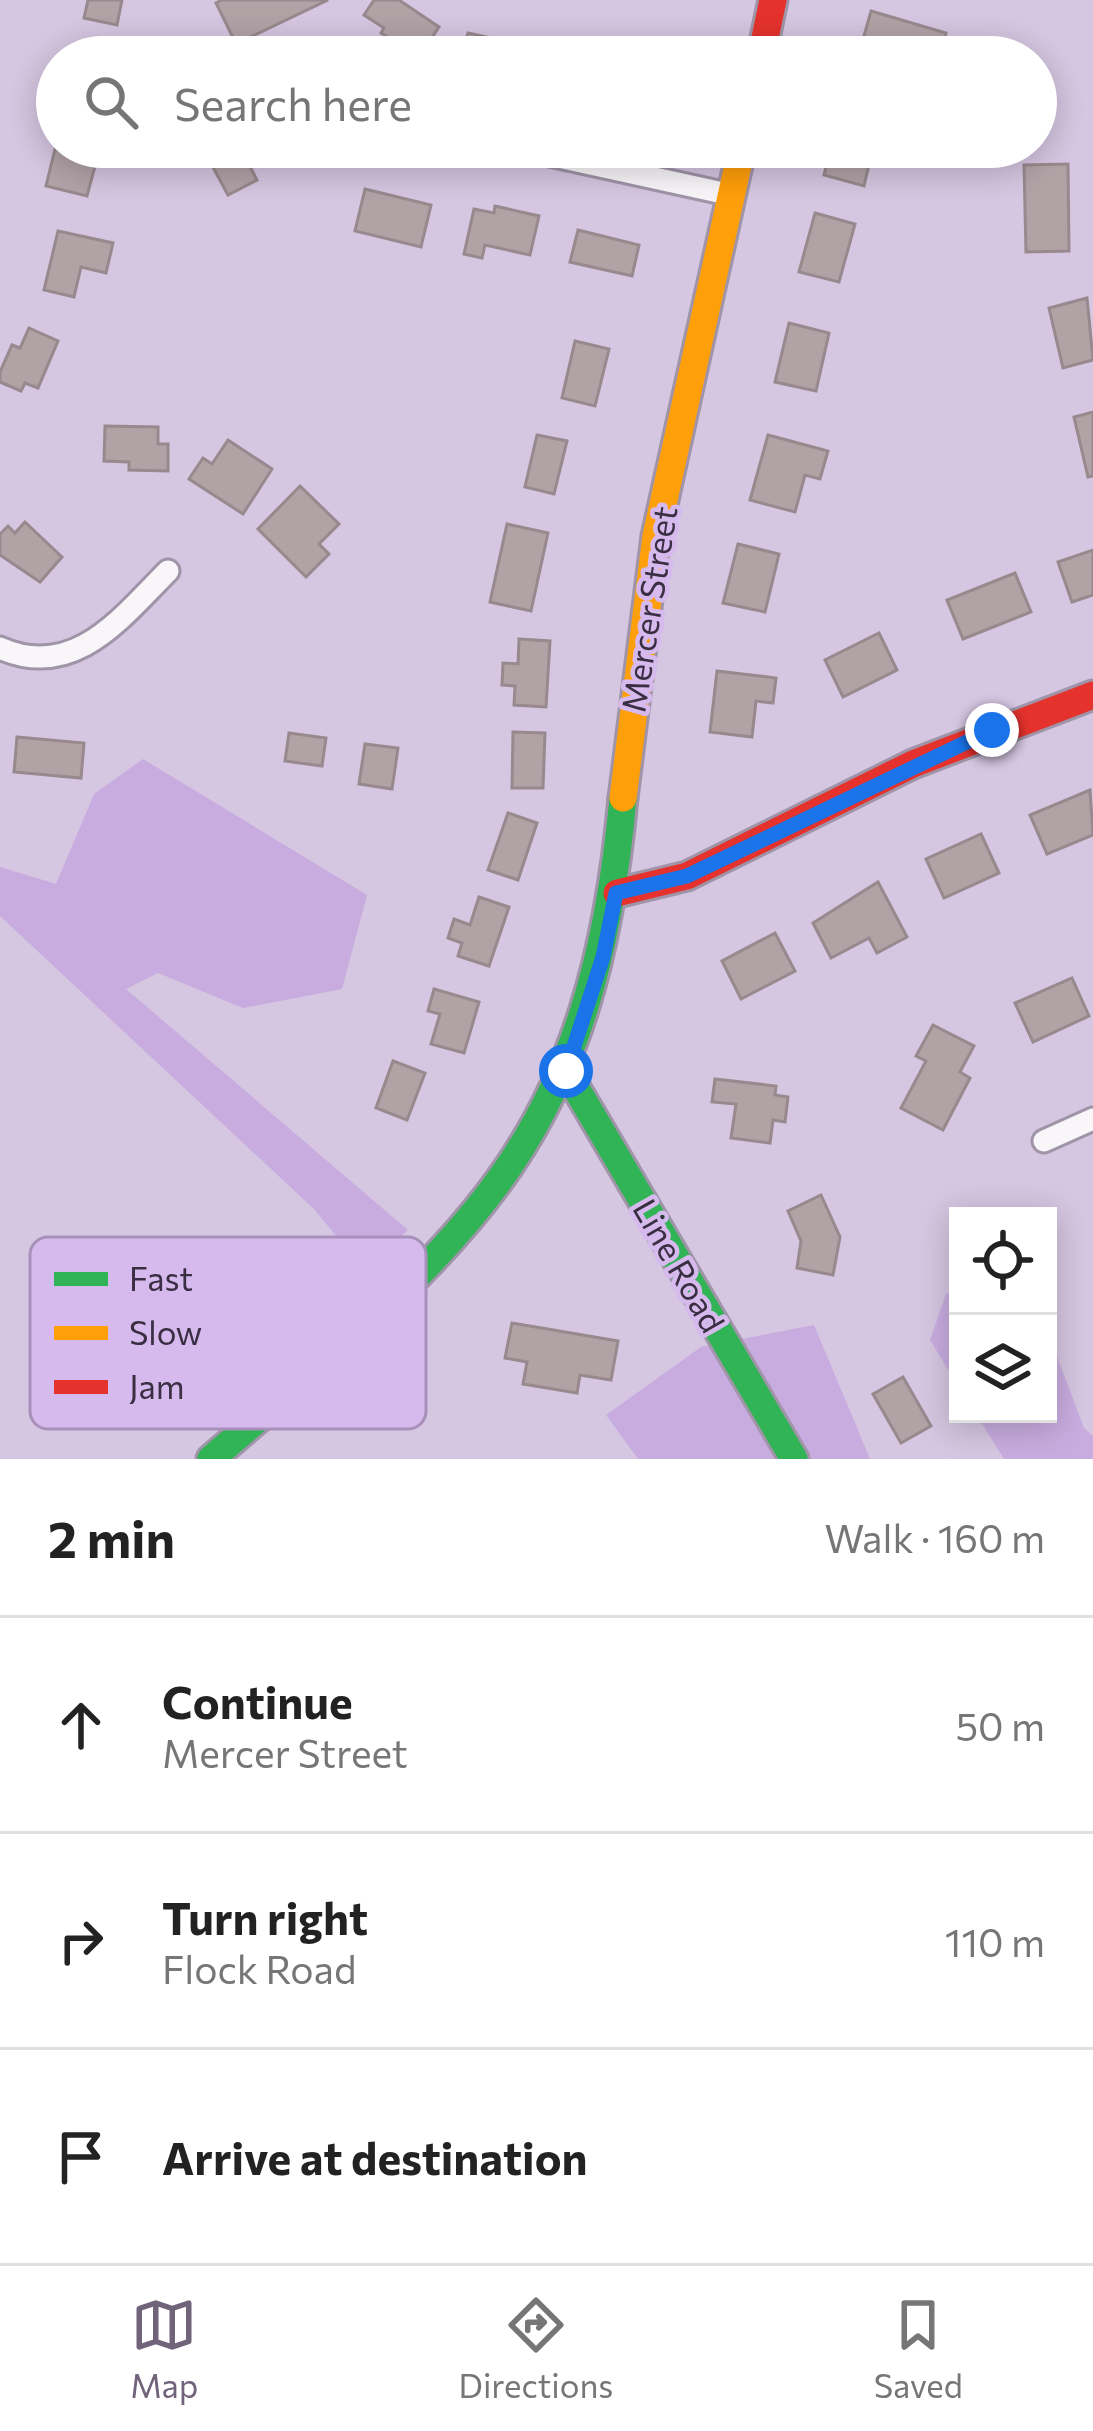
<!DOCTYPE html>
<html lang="en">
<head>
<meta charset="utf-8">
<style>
  body { margin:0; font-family:Commissioner,sans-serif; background:#f2f2f2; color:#222 }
  .controls { position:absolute; right:36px; bottom:36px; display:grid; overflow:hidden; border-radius:0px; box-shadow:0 6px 30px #0003 }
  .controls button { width:108px; height:108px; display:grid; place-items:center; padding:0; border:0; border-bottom:3px solid #e0e0e0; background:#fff; color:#222; font:60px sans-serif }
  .stop { position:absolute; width:36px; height:36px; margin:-27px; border:9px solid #1a73e8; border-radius:50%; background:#fff }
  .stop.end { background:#1a73e8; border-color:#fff; box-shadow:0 3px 12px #0008 }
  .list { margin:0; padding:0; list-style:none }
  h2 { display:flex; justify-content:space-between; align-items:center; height:156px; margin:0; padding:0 48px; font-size:51px }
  h2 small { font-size:39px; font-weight:400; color:#767676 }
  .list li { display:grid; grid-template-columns:78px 1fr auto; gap:36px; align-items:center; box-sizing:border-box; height:216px; padding:0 48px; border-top:3px solid #e0e0e0 }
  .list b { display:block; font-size:45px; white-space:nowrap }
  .list p { margin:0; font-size:39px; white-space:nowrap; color:#767676 }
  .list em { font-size:39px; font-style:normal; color:#767676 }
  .icon { flex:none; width:66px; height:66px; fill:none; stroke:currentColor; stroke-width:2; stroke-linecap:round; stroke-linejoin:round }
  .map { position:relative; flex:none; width:1093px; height:1459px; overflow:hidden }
  .search { position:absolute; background:#fff; box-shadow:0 6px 30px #0003; left:36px; right:36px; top:36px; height:132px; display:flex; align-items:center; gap:30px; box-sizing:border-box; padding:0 42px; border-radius:66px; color:#767676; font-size:45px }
  .sheet { height:804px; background:#fff }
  nav { display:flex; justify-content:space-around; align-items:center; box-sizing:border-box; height:168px; border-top:3px solid #e0e0e0; background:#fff; font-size:33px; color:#767676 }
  nav a { display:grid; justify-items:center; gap:6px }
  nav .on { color:#70637a }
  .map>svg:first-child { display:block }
</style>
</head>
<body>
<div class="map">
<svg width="1093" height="1459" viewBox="0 0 1093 1459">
  <rect width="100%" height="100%" fill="#d5c6e1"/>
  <g fill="#c8acdf">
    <polygon points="143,759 367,895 342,989 243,1008 158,973 126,989 408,1230 365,1271 314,1209 0,916 0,867 56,884 94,794"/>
    <polygon points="958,1289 958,1386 930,1340 946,1294"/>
    <polygon points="814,1325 870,1459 638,1459 606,1415 701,1347"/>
    <polygon points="1048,1333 1084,1428 1093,1436 1093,1459 1004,1459 976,1414 1048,1414"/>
  </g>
  <g fill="#b1a2a6" stroke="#97898d" stroke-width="3">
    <polygon points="88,0 122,0 117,25 84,18"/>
    <polygon points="222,0 328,0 236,44 216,3"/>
    <polygon points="374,0 399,0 439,27 419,57 381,33 384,28 364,15"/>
    <polygon points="871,11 946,33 939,57 900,50 897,57 858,57"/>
    <polygon points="468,33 537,48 535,57 462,57"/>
    <polygon points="202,147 240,147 257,180 228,195"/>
    <polygon points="831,147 873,147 864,186 824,175"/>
    <polygon points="55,149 97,159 87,196 46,186"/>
    <polygon points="1068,164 1069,251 1026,252 1024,165"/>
    <polygon points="365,189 431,205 421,247 355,231"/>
    <polygon points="495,206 539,216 530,255 485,245 482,258 464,254 474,209 494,213"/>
    <polygon points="815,213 855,224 839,282 799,272"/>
    <polygon points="578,230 639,245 632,276 570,262"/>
    <polygon points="58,231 113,243 106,273 81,267 74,297 44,290"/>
    <polygon points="1087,298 1093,360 1063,368 1049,308"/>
    <polygon points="789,323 829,333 816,391 775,382"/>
    <polygon points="29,328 58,341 38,388 25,383 21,391 0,382 0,372 12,345 20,348"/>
    <polygon points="575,341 609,349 595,406 562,398"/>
    <polygon points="1093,412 1093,476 1088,477 1074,417"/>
    <polygon points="105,426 158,427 158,444 168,444 168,471 129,470 129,462 104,461"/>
    <polygon points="537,435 567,441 554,494 525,487"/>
    <polygon points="768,435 828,451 820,479 805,475 795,512 750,500"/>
    <polygon points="228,440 272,469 243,514 189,479 203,458 212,464"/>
    <polygon points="300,486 339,524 319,544 329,554 306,577 258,529"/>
    <polygon points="25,522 62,557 40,582 0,555 0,534 8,526 15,533"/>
    <polygon points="507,524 548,533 531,611 490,602"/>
    <polygon points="738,544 779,554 765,612 723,603"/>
    <polygon points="1093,550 1093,595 1072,602 1058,562"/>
    <polygon points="1015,573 1031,612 963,639 947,600"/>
    <polygon points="879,633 897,670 843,697 825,660"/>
    <polygon points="519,639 550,641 546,707 514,705 515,686 502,685 503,663 518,664"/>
    <polygon points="717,671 776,678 773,703 756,701 752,737 710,732"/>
    <polygon points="513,732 545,733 543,788 512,788"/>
    <polygon points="289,733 326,738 322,766 285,761"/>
    <polygon points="17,737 84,743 81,778 14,772"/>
    <polygon points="365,744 398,748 392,789 359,784"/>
    <polygon points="1090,790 1093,835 1047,854 1030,815"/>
    <polygon points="508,813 537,823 518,880 488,870"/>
    <polygon points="981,834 999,873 944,898 926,859"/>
    <polygon points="878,882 907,937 877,953 869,938 831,958 813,923"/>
    <polygon points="479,897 509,907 489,966 458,956 462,943 448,938 454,919 470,925"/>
    <polygon points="775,933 795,971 741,999 722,961"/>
    <polygon points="1072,978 1089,1016 1033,1042 1015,1003"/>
    <polygon points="434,989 479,1002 464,1053 431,1044 440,1014 428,1011"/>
    <polygon points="933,1025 974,1046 960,1072 970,1078 943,1130 901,1108 926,1061 916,1056"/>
    <polygon points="393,1061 425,1073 407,1120 376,1108"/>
    <polygon points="715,1079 776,1086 775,1095 788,1097 785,1122 773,1120 770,1143 731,1138 736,1104 712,1102"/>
    <polygon points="821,1195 840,1237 833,1275 797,1268 801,1241 788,1211"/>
    <polygon points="512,1323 618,1341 611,1380 580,1375 577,1393 523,1384 527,1362 505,1358"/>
    <polygon points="903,1377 931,1426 901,1443 873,1394"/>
  </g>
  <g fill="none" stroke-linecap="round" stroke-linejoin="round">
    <g stroke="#9f94a8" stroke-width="27">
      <g id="street">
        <polyline points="513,147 732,195"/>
        <path d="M0,648C74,681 121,618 168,571"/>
        <polyline points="1044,1141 1093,1119"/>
      </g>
    </g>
    <g stroke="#9f94a8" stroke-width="33">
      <g id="fast">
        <polyline points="566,1071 794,1459"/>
        <path d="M211,1459C464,1242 591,1151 623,798"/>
      </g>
    </g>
    <g stroke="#9f94a8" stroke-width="33">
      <polyline id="slow" points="623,798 656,536 742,147"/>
    </g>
    <g stroke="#9f94a8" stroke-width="33">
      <g id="jam">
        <polyline points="761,57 773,0"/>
        <polyline points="617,893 687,876 913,764 1093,695"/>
      </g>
    </g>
    <use href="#street" stroke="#f9f6fa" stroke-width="21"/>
    <use href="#fast" stroke="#30b455" stroke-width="27"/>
    <use href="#slow" stroke="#ff9f0a" stroke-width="27"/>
    <use href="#jam" stroke="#e5322d" stroke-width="27"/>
  </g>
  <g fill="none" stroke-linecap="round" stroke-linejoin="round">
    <polyline stroke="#1a73e8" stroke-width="15" points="566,1071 603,957 616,893 687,876 992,730"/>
  </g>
  <g text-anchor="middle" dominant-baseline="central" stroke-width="9" stroke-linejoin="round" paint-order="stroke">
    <g font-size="33" fill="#392e42" stroke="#d6baed">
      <text transform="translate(648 609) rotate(-81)">Mercer Street</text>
      <text transform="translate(680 1265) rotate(60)">Line Road</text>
    </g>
  </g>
  <rect x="30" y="1237" width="396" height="192" rx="18" fill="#d6baed" stroke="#a790ba" stroke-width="3"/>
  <rect x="54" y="1272" width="54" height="14" fill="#30b455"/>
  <rect x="54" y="1326" width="54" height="14" fill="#ff9f0a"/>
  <rect x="54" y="1380" width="54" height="14" fill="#e5322d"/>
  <g font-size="33" fill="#392e42">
    <text x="129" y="1291">Fast</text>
    <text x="129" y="1345">Slow</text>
    <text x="129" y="1399">Jam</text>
  </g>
</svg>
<div class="controls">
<button><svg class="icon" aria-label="locate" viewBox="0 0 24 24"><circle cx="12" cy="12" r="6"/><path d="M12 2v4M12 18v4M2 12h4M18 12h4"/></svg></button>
<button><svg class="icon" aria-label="layers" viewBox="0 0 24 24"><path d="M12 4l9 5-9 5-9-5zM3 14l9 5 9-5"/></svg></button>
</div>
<div class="stop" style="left:566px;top:1071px"></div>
<div class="stop end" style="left:992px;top:730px"></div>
<div class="search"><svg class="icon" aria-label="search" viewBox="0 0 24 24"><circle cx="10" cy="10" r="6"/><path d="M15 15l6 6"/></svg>Search here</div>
</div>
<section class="sheet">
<h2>2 min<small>Walk · 160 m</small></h2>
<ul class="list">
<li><svg class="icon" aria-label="ahead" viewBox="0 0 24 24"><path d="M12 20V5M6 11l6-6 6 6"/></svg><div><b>Continue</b><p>Mercer Street</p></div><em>50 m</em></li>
<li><svg class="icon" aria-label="right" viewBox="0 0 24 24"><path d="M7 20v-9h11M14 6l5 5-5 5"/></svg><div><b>Turn right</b><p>Flock Road</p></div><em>110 m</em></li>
<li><svg class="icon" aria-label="arrive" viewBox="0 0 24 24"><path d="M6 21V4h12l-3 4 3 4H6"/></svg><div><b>Arrive at destination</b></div></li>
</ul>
</section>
<nav>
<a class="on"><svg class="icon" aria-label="map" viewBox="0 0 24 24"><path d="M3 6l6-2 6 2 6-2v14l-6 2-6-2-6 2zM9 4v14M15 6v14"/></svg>Map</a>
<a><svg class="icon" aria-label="directions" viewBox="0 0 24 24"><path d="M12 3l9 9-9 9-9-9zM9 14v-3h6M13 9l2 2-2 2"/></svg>Directions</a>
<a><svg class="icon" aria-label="saved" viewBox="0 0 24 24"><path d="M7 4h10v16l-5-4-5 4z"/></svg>Saved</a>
</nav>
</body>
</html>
